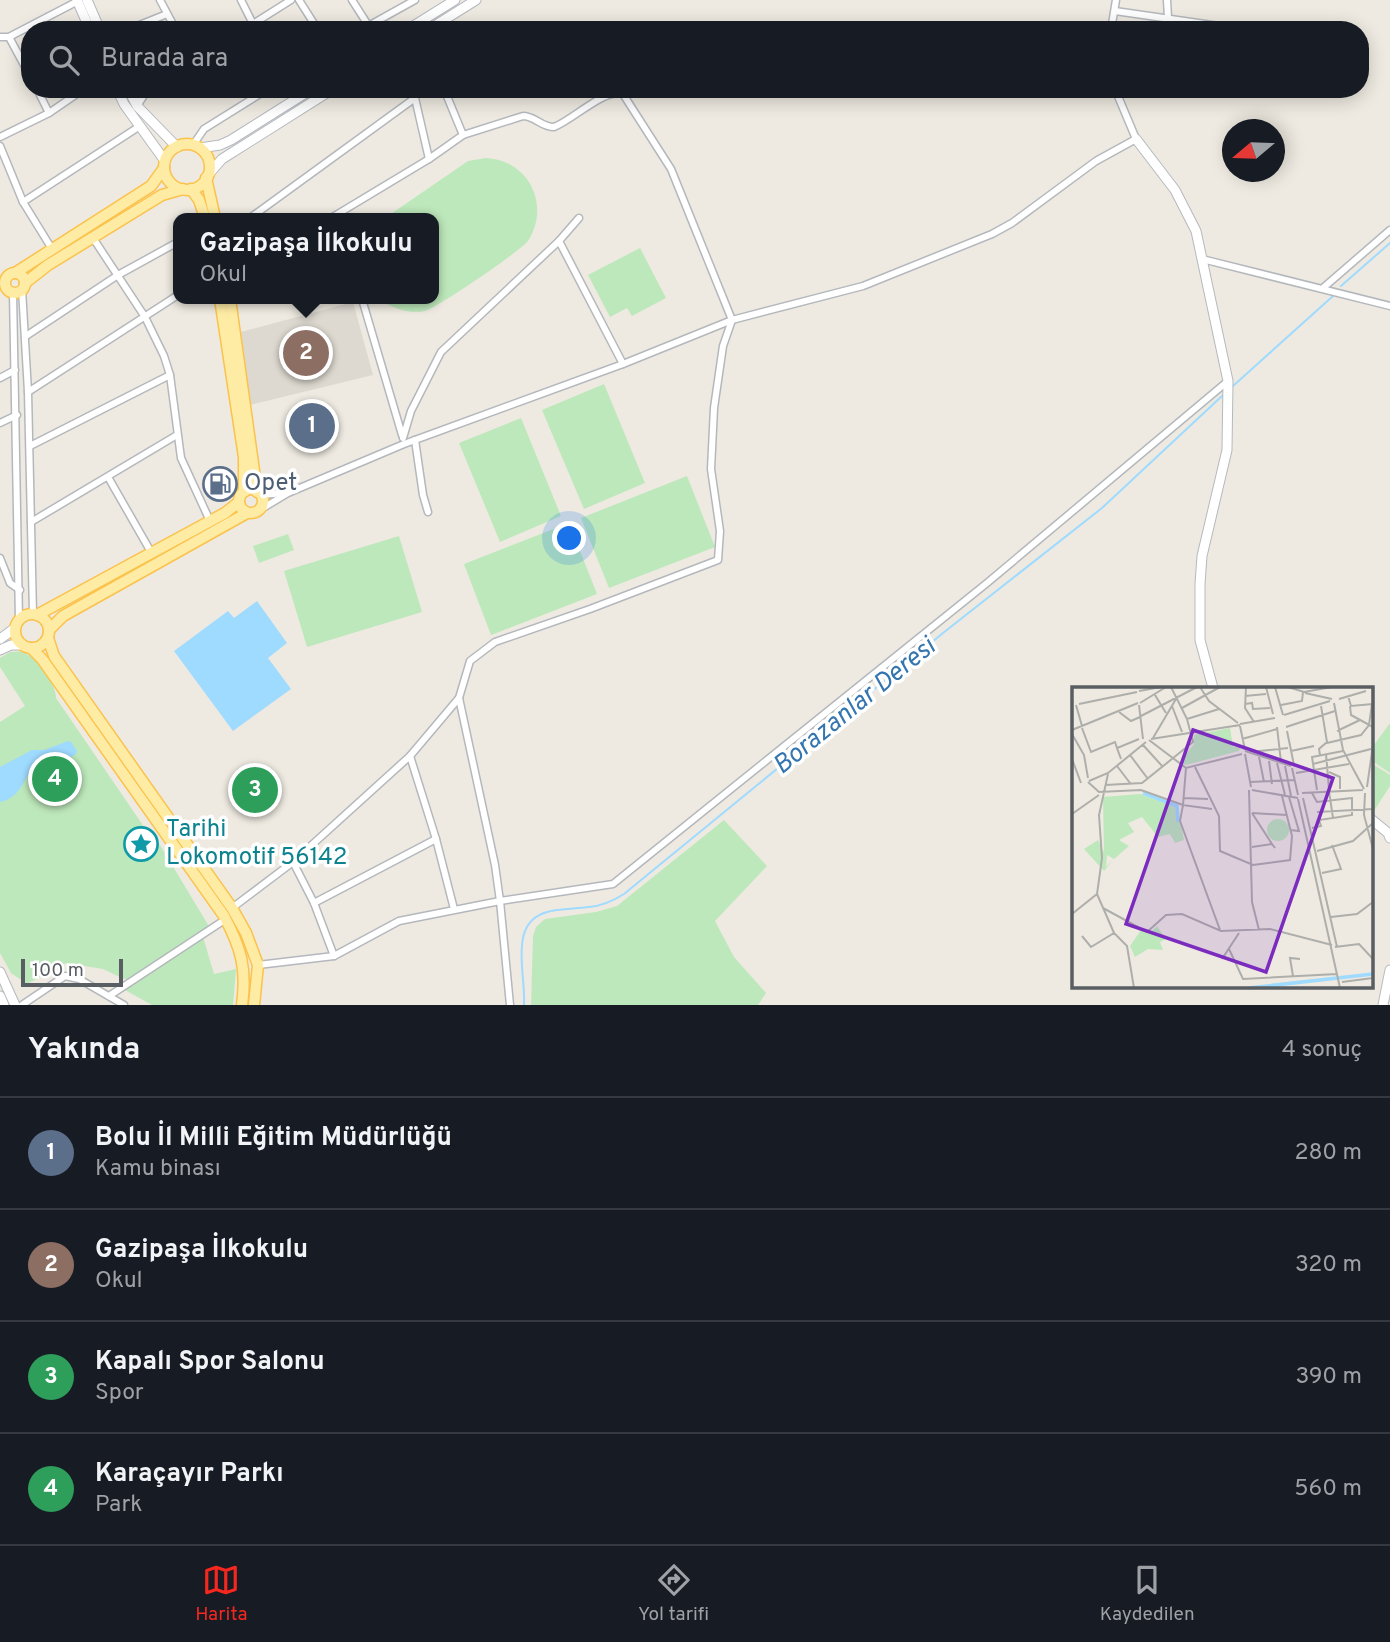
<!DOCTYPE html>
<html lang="tr">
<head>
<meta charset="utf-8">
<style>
  body { margin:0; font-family:Overpass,sans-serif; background:#20242c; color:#f1f3f6 }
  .compass { position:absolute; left:1222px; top:119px; width:63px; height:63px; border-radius:50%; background:#171b24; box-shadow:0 4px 18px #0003; rotate:251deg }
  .scale { position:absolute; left:21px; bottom:18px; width:102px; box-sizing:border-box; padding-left:7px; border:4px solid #595e63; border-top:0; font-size:19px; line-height:24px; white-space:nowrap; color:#595e63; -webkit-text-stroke:5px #fff; paint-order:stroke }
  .you { position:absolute; left:570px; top:539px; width:24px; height:24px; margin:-18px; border:5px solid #fff; border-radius:50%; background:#1a73e8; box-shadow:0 0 0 10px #1a73e833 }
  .badge { display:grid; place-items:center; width:46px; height:46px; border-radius:50%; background:#f5271f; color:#fff; font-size:23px; font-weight:700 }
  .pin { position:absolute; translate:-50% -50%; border:4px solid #fff; box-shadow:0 2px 7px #0006 }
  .popup { position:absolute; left:173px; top:213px; width:266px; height:91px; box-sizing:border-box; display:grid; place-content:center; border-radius:14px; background:#171b24; filter:drop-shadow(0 2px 5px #0005); font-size:23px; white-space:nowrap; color:#9ea1a6 }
  .popup b { font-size:26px; color:#f1f3f6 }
  .popup::after { content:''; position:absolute; left:50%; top:100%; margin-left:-14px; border:14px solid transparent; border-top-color:#171b24 }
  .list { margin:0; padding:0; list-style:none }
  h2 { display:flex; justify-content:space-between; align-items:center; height:91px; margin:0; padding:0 28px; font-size:30px }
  h2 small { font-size:23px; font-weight:400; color:#9ea1a6 }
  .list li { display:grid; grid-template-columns:46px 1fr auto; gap:21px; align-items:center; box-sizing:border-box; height:112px; padding:0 28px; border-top:2px solid #363941 }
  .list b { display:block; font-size:26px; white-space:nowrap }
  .list p { margin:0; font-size:23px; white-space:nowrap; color:#9ea1a6 }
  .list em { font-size:23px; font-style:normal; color:#9ea1a6 }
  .icon { flex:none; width:38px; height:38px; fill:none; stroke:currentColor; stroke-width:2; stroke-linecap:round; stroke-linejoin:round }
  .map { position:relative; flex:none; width:1390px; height:1005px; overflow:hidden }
  .search { position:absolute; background:#171b24; box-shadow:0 4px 18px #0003; left:21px; right:21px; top:21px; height:77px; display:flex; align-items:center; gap:18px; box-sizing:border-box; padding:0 24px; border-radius:28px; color:#9ea1a6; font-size:26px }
  .sheet { height:539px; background:#171b24 }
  nav { display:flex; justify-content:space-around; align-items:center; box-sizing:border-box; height:98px; border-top:2px solid #363941; background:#171b24; font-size:19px; color:#9ea1a6 }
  nav a { display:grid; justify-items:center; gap:4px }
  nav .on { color:#f5271f }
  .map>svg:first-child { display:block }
</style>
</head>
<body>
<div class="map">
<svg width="1390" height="1005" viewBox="0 0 1390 1005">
  <rect width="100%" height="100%" fill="#eeeae1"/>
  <polygon fill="#ddd9d0" points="353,302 373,375 250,405 241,332"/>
  <g fill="#bde8bb">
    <path d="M486,158C529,160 551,205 528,241C519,252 437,308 425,311C409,314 393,309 380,299H434V218H385L468,161Z"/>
    <polygon points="640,248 666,298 632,316 627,308 610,317 588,275"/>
    <polygon points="604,384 645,483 584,509 542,410"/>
    <polygon points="521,418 561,516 500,542 459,443"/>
    <polygon points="687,476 715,547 609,588 581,518"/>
    <polygon points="569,523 597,594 491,635 464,564"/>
    <polygon points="288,534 294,550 259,563 253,546"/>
    <polygon points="399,536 422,612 307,647 284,571"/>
    <path d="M10,652C14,652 18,651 22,652C37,657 56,683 56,698L151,837L154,836L157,840L210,928L129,979H124L103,969L66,963L27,984L11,973L0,953V722L25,706L0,667V658Z"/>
    <polygon points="1390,723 1390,773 1371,760 1371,749"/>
    <polygon points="1371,763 1390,775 1390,786 1372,814"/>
    <polygon points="724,820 767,866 715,921 734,957 766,993 758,1005 531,1005 533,936 536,927 545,919 596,912 617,906"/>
    <polygon points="203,937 214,974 236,969 233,1005 152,1005 123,989"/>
  </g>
  <g fill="#9fdaff">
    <polygon points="257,601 287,643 268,658 291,689 233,731 174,651 228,611 234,618"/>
    <path d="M68,741L71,742L77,751L76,754L59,765L29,773C22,786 16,799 0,802V767L32,750H44Z"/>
  </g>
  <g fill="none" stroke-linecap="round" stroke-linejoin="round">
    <g stroke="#9fdaff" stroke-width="2">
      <polyline points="1341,286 1390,243"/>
      <polyline points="1233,386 1333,296"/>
      <path d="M524,1005C525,985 520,965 522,945C525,905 560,911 589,907C601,906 613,901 624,894L943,633L1102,508L1222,396"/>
    </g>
    <g stroke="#b4b8bd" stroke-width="9">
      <g id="street">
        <polyline points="160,0 176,30"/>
        <polyline points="241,0 253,24"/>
        <polyline points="299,0 318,30"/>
        <polyline points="352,0 368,25"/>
        <polyline points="1167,0 1168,18"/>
        <polyline points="1115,11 1219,26"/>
        <polyline points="127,30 167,14"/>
        <polyline points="257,30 253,24 291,0"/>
        <polyline points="361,30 415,0"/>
        <polyline points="1111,30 1116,0"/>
        <polyline points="0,37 9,37 78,1"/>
        <polyline points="9,37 30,76"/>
        <polyline points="37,89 49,113"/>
        <polyline points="444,89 463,135"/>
        <polyline points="137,106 148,89"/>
        <polyline points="0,137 49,113 84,89"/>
        <polyline points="193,145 204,129 268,89"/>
        <polyline points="0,146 23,202 52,249"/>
        <polyline points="23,202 140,126"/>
        <polyline points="250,218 415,98 429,159"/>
        <polyline points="579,218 559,241 623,364"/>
        <polyline points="93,238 145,317 164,356 170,375 181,458 210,521"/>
        <polyline points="1202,259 1390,306"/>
        <polyline points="1323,288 1390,230"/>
        <polyline points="22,289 28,392 33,614"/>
        <polyline points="13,293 19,620"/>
        <polyline points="362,299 402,435"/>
        <polyline points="26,336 118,275 178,242"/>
        <polyline points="0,378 15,370"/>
        <polyline points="28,392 178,295"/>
        <polyline points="0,423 17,415"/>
        <polyline points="403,438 411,411 441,352 559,241"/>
        <polyline points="415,440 423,495 428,512"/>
        <polyline points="30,446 170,375"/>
        <polyline points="108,477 151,552"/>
        <polyline points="260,495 286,493"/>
        <polyline points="258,511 288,493 404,444 623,364 732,320 863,286 992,234 1012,223 1096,161 1136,139 1115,89"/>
        <polyline points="31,522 177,435"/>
        <polyline points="0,558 10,583 20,590"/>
        <polyline points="459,698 495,865 500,901 613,884 987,583 1228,381"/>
        <polyline points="410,756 436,839 454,909"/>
        <polyline points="293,862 314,903 334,956"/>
        <polyline points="314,903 436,839"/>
        <path d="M232,908L293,862L410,756L459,698L470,661L495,642L590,609L718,560L720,531L711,469L714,408L723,346L732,320L671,169L623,94C604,88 573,120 554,127C541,127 535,116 523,116L463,135L429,159L331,218"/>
        <polyline points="258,965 334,956 399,921 500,901 510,1005"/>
        <polyline points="109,996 226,919"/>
        <polyline points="22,1005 65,976 79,979 124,1005"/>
      </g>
    </g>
    <g stroke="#b5b9bf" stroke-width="11">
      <g id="secondary">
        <polyline points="77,0 90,30"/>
        <polyline points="87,0 100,30"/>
        <polyline points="407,30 455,0"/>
        <polyline points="428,30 476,0"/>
        <polyline points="117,89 124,104 165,161"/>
        <polyline points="128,89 137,106 177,147"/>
        <polyline points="1136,139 1175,190 1196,231 1228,381 1227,450 1202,556 1200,584 1200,640 1213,688"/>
        <polyline points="200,148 220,145 231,140 312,89"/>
        <polyline points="208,175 222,159 333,89"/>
        <polyline points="0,639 15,628"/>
        <polyline points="0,650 11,645 23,645"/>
        <polyline points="1371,819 1388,833 1390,838"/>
        <polyline points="0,972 15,1005"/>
        <polyline points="0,996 4,1005"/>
        <polyline points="1383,1005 1390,970"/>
      </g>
    </g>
    <g stroke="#fbc24c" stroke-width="13">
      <g id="primary">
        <circle cx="187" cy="167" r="23"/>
        <polyline points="206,178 215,218"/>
        <polyline points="191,189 199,200 205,218"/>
        <polyline points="15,273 151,186 164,168"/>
        <circle cx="15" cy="283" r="10"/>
        <polyline points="25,283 48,265 162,195 183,189"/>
        <polyline points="220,299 244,457 244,492"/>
        <polyline points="230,299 257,492"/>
        <circle cx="251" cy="501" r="12"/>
        <circle cx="32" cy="631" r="17"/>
        <polyline points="37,615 225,513 239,502"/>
        <polyline points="49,630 63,616 247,513"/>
        <polyline points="48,638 54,656 232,908 246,933 258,965 254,1005"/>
        <path d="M31,648L42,659L224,916C241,948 247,968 242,1005"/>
      </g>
    </g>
    <use href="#street" stroke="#fff" stroke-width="6"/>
    <use href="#secondary" stroke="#fff" stroke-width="9"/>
    <use href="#primary" stroke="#ffeca4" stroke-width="10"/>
  </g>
  <defs>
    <g id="fuel-ring" transform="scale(1.75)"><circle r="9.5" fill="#fff" stroke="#5c6f8a" stroke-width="1.5"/><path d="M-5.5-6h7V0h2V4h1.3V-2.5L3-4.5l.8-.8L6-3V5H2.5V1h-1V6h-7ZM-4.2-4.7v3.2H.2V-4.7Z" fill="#5c6f8a"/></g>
    <g id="sight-ring" transform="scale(1.75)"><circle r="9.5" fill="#fff" stroke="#0f9aa8" stroke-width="1.5"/><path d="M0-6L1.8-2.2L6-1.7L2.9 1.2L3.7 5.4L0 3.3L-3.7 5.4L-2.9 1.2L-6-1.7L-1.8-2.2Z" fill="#0f9aa8"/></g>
  </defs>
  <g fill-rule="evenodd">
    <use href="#fuel-ring" x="220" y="484"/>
    <use href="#sight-ring" x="141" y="844"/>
  </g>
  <g text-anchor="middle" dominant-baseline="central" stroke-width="7" stroke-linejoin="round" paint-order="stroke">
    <g font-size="24" fill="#4e5e75" stroke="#fff" text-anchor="start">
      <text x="244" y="484">Opet</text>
    </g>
    <g font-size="24" fill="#0d838f" stroke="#fff" text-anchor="start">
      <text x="166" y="830">Tarihi<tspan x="166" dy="28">Lokomotif 56142</tspan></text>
    </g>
    <g font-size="26" font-style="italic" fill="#3475af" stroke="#fff">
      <text transform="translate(855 707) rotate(-39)">Borazanlar Deresi</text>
    </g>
  </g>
  <g transform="translate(1072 687)">
    <rect width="301" height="301" fill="#eeeae1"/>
    <path d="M158,41L161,60L169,59L167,64L114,78L108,75L122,57V48ZM68,107L106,121L112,153L103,156L98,147L86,150L70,130L56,136L62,145L47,153L57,159L42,172L35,168L34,180L41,173L32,184L12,162L26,153L32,165L31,110ZM195 143a11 11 0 1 1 22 0a11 11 0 1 1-22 0ZM85,239L94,252L88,255L91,263L76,262L63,270L58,259L69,243L79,245Z" fill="#bde8bb"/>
    <path fill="none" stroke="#9fdaff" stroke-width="3.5" d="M71,106L105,119L106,135M177,301L301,287"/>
    <path fill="none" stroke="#aeaeab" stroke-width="2" d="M128,0L137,14L166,36M174,0L173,21L182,35M194,0L201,27M203,0L211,28M216,0L232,5L260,0M67,4L89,0M233,6L260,12M83,8L94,26M173,9L194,7M276,9L279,19L301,17M267,12L294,4M68,16L94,0M262,16L271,63L292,102M7,17L65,5M173,17L180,16L181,22L198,21M4,18L10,39M67,18L71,52M209,18L230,14L231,5M100,19L110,45M278,19L279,28L301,40M110,21L148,0M47,25L59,34L68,30M212,28L258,14M69,29L125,0M115,32L147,22M168,37L203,31M168,39L173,63M205,40L209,75M214,40L263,24M10,41L19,65L43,55L45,61M0,43L66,16M215,44L222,78M265,44L288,33M0,47L12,68L16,91M81,51L104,12M79,52L168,38L163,39M170,52L205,42M77,53L114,81L170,67M255,56L289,48L297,38L300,17M71,58L91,80M173,64L219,79M219,64L242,59M178,65L216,61M173,67L179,100M254,67L257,102M58,68L76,92M248,68L247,62L255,55L249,19M187,70L192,95M0,72L9,96M49,72L45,61L67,52M197,74L200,97M205,76L213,108M241,77L299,62M45,79L58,96M213,79L219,109M123,80L147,129L148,164L181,178L218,173L220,149L210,109M220,81L226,108M257,85L268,90V102M224,86L277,77M36,87L27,128L30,171L25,207L42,246L55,259L62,301M17,94L36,86L74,55M16,95L27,105L69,103L111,118L114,81M178,95L223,93M33,98L70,96L121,55L115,32L99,0M295,100L301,58M177,103L180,215L187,243M180,103L226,111M245,103L240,70L271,64M230,106L291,103M240,106L245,115L280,111M293,106L292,128L301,162M217,110L227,144L218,143M112,111L136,112M231,111L265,260M226,112L268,301M140,122L111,118L108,134L148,243M245,125L301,122M180,126L200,157M180,126L215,128M0,127L27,108M261,131L280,128V110M240,141L249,139L247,133L261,131L257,104M180,160L200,157L203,161M245,164L281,154L301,136M250,186L269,182L260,158M31,221L75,245L94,228L110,227L149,244L198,242L260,258M0,227L25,207M259,230L285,227L301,215M10,249L19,260L42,246M263,260L287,257L301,272M157,262L171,292L265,287M150,272L167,246M221,289L218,271L228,272M270,295L301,291"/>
    <path fill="#7b2cbf" fill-opacity="0.15" stroke="#7b2cbf" stroke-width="3.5" d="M121,43L261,91L194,285L54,237Z"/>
    <rect width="301" height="301" fill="none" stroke="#595e63" stroke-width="3.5"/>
  </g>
</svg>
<svg class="compass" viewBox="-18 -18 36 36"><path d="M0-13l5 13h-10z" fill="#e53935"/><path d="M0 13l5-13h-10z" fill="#9ea1a6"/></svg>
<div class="scale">100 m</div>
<div class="you"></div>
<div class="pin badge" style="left:312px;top:426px;background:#5c6f8a">1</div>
<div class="pin badge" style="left:306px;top:353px;background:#8d6e63">2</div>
<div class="popup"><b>Gazipaşa İlkokulu</b>Okul</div>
<div class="pin badge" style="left:255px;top:790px;background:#2e9e5b">3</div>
<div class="pin badge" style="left:55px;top:779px;background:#2e9e5b">4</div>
<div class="search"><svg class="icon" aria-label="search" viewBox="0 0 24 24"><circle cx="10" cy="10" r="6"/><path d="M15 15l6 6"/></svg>Burada ara</div>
</div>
<section class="sheet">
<h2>Yakında<small>4 sonuç</small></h2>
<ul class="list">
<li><span class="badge" style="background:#5c6f8a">1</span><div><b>Bolu İl Milli Eğitim Müdürlüğü</b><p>Kamu binası</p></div><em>280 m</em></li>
<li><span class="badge" style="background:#8d6e63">2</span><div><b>Gazipaşa İlkokulu</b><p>Okul</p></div><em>320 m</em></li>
<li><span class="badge" style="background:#2e9e5b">3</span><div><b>Kapalı Spor Salonu</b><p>Spor</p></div><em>390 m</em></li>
<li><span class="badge" style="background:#2e9e5b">4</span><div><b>Karaçayır Parkı</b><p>Park</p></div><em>560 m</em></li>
</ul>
</section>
<nav>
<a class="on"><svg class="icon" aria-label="map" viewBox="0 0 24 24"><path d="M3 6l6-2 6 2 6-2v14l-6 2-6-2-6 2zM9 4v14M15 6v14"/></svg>Harita</a>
<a><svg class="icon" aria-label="directions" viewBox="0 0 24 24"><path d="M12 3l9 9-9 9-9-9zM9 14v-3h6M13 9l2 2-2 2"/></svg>Yol tarifi</a>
<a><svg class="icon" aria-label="saved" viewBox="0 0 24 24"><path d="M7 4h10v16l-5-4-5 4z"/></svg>Kaydedilen</a>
</nav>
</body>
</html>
